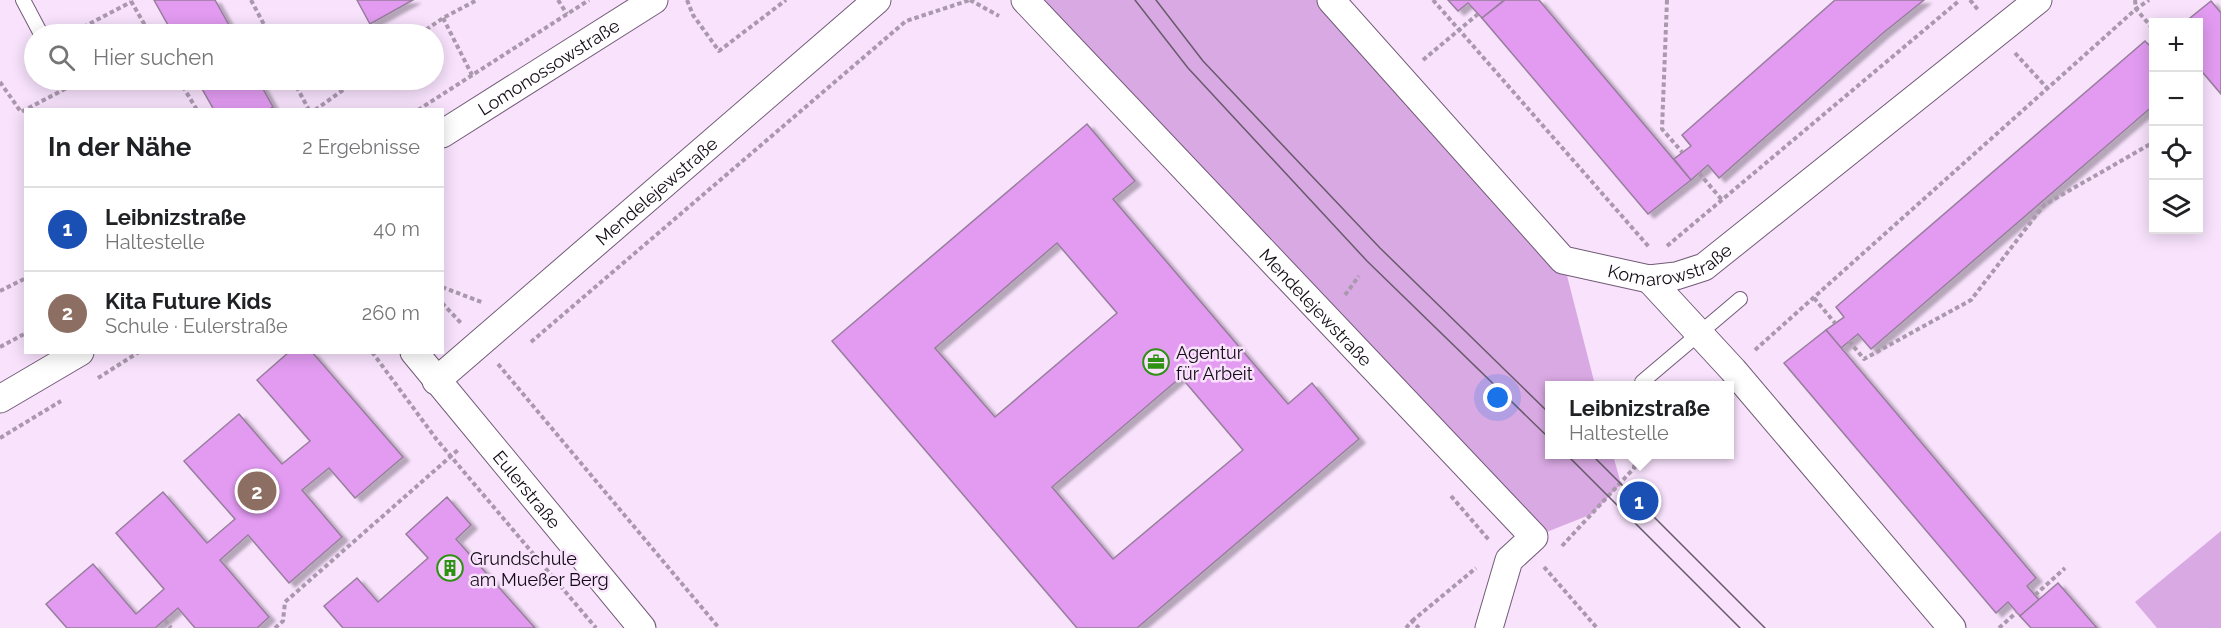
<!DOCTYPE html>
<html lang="de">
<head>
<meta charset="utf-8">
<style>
  body { margin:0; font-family:Raleway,sans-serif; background:#f6f6f6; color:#202124 }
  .controls { position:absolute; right:18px; top:18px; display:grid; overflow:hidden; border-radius:0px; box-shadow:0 3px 15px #0003 }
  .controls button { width:54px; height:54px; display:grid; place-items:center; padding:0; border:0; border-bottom:2px solid #e0e0e0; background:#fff; color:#202124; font:30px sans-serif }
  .you { position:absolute; left:1498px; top:398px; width:21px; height:21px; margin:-15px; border:4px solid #fff; border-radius:50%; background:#1a73e8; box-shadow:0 0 0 9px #1a73e833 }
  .badge { display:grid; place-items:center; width:39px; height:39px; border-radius:50%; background:#0b8043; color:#fff; font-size:20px; font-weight:700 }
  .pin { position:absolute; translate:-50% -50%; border:3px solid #fff; box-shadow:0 2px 6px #0006 }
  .popup { position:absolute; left:1545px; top:381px; width:189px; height:78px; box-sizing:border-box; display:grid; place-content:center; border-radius:0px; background:#fff; filter:drop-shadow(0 2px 4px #0005); font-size:20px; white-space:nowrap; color:#757577 }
  .popup b { font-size:22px; color:#202124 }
  .popup::after { content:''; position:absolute; left:50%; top:100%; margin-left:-12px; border:12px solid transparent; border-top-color:#fff }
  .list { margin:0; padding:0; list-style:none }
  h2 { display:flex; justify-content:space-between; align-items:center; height:78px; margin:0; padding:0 24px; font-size:26px }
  h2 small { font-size:20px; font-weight:400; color:#757577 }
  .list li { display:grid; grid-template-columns:39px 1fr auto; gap:18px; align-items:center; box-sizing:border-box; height:84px; padding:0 24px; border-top:2px solid #e0e0e0 }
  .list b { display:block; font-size:22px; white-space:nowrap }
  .list p { margin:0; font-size:20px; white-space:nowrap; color:#757577 }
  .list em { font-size:20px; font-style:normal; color:#757577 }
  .icon { flex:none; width:33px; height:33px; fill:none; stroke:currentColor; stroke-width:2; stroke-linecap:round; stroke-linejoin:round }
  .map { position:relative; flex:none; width:2221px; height:628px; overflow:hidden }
  .search { position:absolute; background:#fff; box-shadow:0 3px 15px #0003; left:24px; top:24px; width:420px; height:66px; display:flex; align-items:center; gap:15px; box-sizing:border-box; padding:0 21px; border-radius:33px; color:#757577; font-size:22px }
  .panel { position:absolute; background:#fff; box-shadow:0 3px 15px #0003; left:24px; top:108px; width:420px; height:246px; border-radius:0px }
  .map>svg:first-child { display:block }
</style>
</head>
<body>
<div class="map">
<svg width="2221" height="628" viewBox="0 0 2221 628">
  <defs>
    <filter id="shadow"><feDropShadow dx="6" dy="4" stdDeviation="1.5" flood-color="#0004"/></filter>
  </defs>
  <rect width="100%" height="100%" fill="#f8e2fc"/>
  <g fill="#d9a9e3">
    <polygon points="1025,0 1331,0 1563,260 1595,385 1549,386 1549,454 1613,455 1621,484 1592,514 1534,537"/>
    <polygon points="2221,531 2221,628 2157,628 2135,602"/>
  </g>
  <g fill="#e29bf1" stroke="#977e9c" stroke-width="1.5" fill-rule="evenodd" filter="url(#shadow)">
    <polygon points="154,0 215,0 234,34 173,34"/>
    <polygon points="357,0 413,0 370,24"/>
    <polygon points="1448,0 1502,0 1503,1 1482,18 1468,3 1458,11"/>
    <polygon points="1505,0 1539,0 1691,180 1648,214 1482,18"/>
    <polygon points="1835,0 1924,0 1883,33 1719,178 1708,165 1691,180 1674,159 1691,146 1682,135"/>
    <polygon points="2211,1 2221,13 2221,94 2198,67 2198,22 2185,22"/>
    <polygon points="2145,41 2154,50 2154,105 1871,349 1858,334 1841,348 1826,330 1844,317 1836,307"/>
    <polygon points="197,80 258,80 273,107 268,110 214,110"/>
    <path d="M1087,124L1135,181L1113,199L1288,404L1312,383L1359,439L1137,628H1077L832,341ZM1057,243L1117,313L995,417L935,348ZM1181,377L1243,450L1113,559L1052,487Z"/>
    <polygon points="1826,330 2036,578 2027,586 2039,600 2020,616 2008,602 1996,613 1784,363"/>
    <polygon points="289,352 312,352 403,457 355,498 329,468 302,490 342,537 289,583 248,535 220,560 269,617 257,628 195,628 178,608 155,628 67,628 46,604 93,564 136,614 164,589 116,533 163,492 207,543 235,519 184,461 239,414 282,464 310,441 257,380"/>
    <polygon points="447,497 471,525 456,539 535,628 343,628 324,606 357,578 378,602 428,558 406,534"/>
    <polygon points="2058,583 2097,628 2031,628 2020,616"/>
  </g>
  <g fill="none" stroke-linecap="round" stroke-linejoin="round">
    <g stroke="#725b77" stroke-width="16">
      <g id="service">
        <polyline points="23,0 41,34"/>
        <polyline points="1642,382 1740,299"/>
      </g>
    </g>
    <g stroke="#725b77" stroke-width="29">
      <g id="minor">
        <path id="s1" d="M1025,0L1534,537L1509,560L1489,628"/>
        <path id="s2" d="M1331,0L1563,260L1649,279L1676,276L1704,267L2038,0"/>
        <path id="s3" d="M442,134L654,0"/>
        <polyline points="1649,279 1733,370 1952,628"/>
        <path id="s4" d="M414,352L642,628"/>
        <path id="s5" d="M436,381L877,0"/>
        <polyline points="0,399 80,352"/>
      </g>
    </g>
    <g stroke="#aa99ad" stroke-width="4" stroke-dasharray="4.5 3" stroke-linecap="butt">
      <polyline points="251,0 269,34"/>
      <polyline points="558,0 567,14"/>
      <polyline points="687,0 693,15 719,51 786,0"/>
      <polyline points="970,0 999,16"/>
      <polyline points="1433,0 1649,247"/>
      <polyline points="1667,0 1662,129 1682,152"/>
      <polyline points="1970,0 1979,11"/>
      <polyline points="2135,0 2136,9 2154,30"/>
      <polyline points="131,1 150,34"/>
      <polyline points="443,18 472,75"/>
      <polyline points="70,34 131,2"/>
      <polyline points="420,34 443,18 477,0"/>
      <polyline points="2015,53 2047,88"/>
      <polyline points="1423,60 1478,14"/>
      <polyline points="179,80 197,110"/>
      <polyline points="293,80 309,110"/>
      <polyline points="0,82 21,112 82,80"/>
      <polyline points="315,110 357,80"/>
      <polyline points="418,110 589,0"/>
      <polyline points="1699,173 1722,200"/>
      <polyline points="1667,246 1960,0"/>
      <polyline points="442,287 484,303"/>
      <polyline points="0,291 26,278"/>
      <polyline points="1345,295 1359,276"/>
      <polyline points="1814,298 1835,323"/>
      <polyline points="442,303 461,323"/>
      <polyline points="1849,341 1864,359 1971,300 2044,205 2154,142"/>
      <polyline points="531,342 906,21 970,0"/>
      <polyline points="0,347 26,333"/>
      <polyline points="1755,350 2136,9 2149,0"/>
      <polyline points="372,352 437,440 596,628"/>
      <polyline points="498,364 719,628"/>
      <polyline points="98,378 139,352"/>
      <polyline points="0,438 61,401"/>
      <polyline points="1634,469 1635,454"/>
      <polyline points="1451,496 1489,540"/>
      <polyline points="1562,546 1647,454"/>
      <polyline points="1544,567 1597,628"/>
      <polyline points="2035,595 2065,568"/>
      <polyline points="165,620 171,628"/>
      <polyline points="1412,621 1476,568"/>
      <polyline points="275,628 283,621 285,602 458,450"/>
      <polyline points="1406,628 1412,621 1419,628"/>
      <polyline points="1999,628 2017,612"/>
    </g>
    <use href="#service" stroke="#fff" stroke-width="14"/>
    <use href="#minor" stroke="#fff" stroke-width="27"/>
    <g stroke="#685b6b" stroke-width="1.5">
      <polyline points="1135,0 1188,68 1367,261 1549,438"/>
      <polyline points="1156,0 1203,61 1380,248 1549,413"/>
      <polyline points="1566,454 1740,628"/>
      <polyline points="1591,454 1765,628"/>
    </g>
  </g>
  <defs>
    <g id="office-ring" transform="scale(1.35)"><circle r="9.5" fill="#f8e2fc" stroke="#2d9112" stroke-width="1.5"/><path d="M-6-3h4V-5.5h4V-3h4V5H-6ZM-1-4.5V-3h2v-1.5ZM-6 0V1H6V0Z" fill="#2d9112"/></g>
    <g id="building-ring" transform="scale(1.35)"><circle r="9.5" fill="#f8e2fc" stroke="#2d9112" stroke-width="1.5"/><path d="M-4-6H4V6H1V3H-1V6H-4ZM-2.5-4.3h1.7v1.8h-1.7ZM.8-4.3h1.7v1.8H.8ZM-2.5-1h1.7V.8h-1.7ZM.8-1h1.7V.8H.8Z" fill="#2d9112"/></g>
  </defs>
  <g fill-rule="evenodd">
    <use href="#office-ring" x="1156" y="362"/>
    <use href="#building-ring" x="450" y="568"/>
  </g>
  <g text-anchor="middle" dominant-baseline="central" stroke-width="5" stroke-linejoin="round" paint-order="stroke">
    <g font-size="18" fill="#130b15" stroke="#f8e2fc">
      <text stroke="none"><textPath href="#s3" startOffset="126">Lomonossowstraße</textPath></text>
      <text stroke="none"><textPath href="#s5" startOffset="291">Mendelejewstraße</textPath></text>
      <text stroke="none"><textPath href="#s2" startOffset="460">Komarowstraße</textPath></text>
      <text stroke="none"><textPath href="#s1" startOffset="423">Mendelejewstraße</textPath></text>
      <text stroke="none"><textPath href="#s4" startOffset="178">Eulerstraße</textPath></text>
    </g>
    <g font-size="18" fill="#130b15" stroke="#f8e2fc" text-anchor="start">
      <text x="1176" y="352">Agentur<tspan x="1176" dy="21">für Arbeit</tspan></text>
      <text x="470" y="558">Grundschule<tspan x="470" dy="21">am Mueßer Berg</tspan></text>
    </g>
  </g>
</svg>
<div class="controls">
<button>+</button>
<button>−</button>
<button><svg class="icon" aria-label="locate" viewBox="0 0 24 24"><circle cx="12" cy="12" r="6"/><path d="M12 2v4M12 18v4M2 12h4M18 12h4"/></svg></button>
<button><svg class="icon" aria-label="layers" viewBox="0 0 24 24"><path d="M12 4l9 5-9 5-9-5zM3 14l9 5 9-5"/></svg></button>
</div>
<div class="you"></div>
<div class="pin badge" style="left:1639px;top:501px;background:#1a4fb4">1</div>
<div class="popup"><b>Leibnizstraße</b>Haltestelle</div>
<div class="pin badge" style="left:257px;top:491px;background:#8d6e63">2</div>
<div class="search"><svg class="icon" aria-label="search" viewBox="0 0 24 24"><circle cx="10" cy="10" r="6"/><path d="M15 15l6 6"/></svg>Hier suchen</div>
<section class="panel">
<h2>In der Nähe<small>2 Ergebnisse</small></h2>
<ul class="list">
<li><span class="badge" style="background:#1a4fb4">1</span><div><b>Leibnizstraße</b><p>Haltestelle</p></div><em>40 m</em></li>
<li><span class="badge" style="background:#8d6e63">2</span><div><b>Kita Future Kids</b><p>Schule · Eulerstraße</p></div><em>260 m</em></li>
</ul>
</section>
</div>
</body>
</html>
